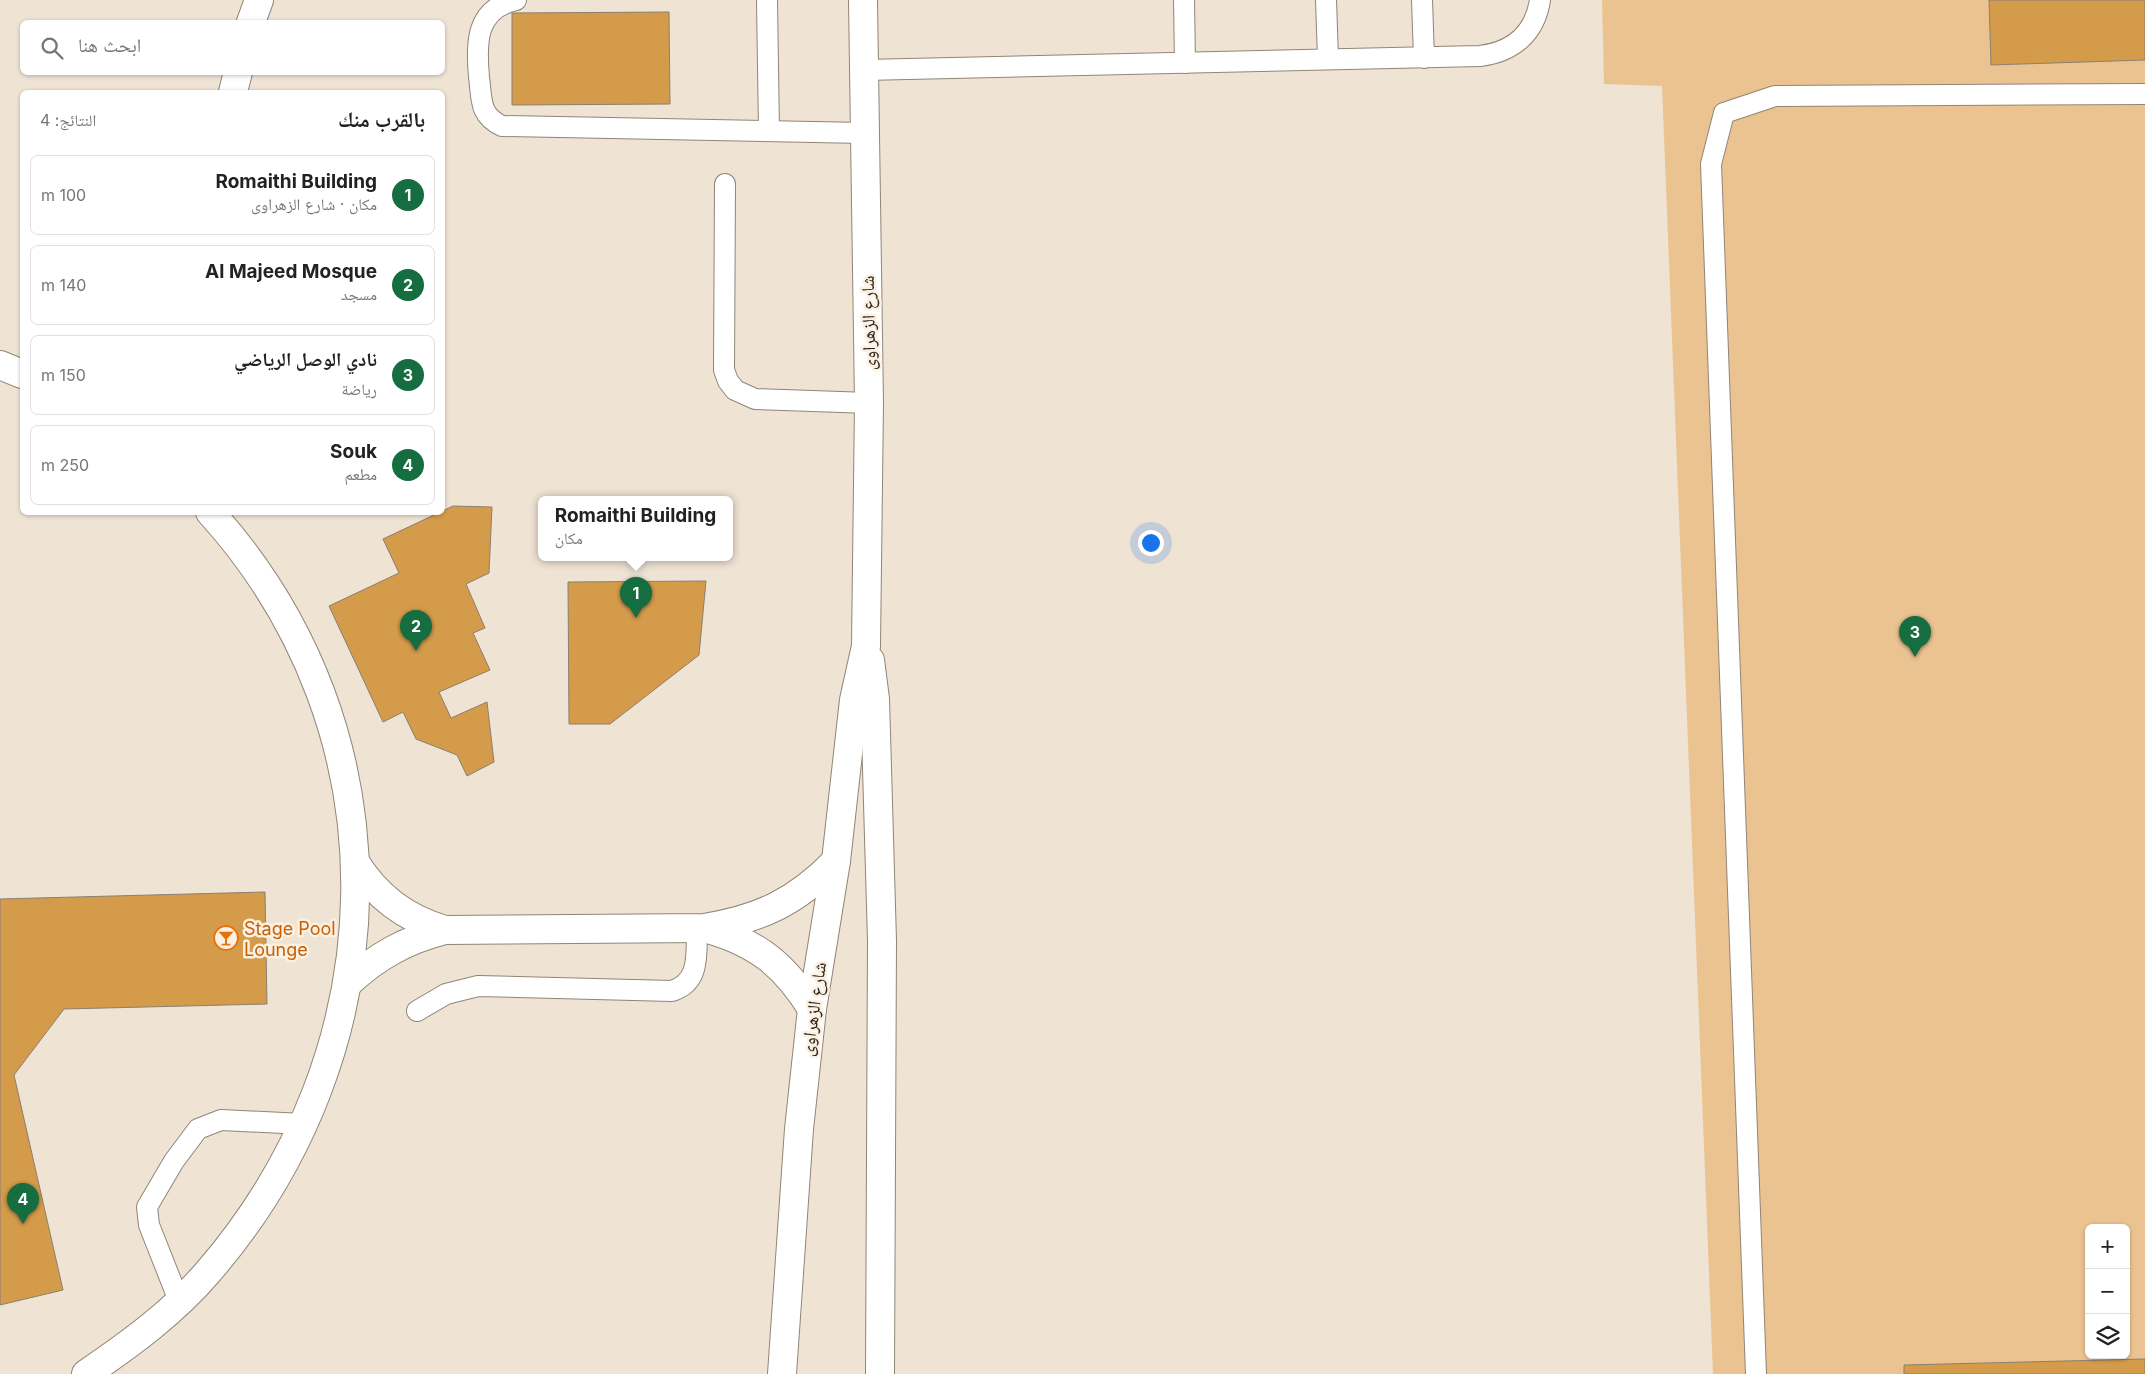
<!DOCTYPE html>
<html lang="ar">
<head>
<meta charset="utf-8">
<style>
  body { margin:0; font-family:Inter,"Noto Naskh Arabic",sans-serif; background:#f2f2f2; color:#222; direction:rtl }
  .controls { position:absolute; right:15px; bottom:15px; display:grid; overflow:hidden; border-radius:8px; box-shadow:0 1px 4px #0004 }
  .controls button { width:45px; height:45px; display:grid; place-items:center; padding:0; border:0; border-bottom:1px solid #e0e0e0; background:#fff; color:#222; font:25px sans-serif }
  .you { position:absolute; left:1150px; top:542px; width:18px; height:18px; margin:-12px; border:4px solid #fff; border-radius:50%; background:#1a73e8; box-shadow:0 0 0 8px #1a73e833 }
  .badge { display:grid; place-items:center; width:32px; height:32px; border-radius:50%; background:#166d40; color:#fff; font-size:16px; font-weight:700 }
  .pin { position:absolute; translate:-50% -41px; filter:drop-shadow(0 1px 2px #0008) }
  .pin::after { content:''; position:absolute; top:26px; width:18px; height:15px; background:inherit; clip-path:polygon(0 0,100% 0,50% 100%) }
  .popup { position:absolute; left:538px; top:496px; width:195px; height:65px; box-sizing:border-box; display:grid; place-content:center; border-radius:8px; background:#fff; filter:drop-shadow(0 1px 4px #0005); font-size:16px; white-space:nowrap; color:#767676 }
  .popup b { font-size:19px; color:#222 }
  .popup::after { content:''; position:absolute; left:50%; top:100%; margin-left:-10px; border:10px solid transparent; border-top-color:#fff }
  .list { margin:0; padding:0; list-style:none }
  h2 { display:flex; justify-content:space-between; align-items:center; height:65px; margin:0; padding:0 20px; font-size:21px }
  h2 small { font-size:16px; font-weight:400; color:#767676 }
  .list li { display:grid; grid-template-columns:32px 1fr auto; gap:15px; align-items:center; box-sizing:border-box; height:80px; margin:0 10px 10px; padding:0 10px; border:1px solid #e0e0e0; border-radius:8px }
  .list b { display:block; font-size:19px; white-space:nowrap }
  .list p { margin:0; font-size:16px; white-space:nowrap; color:#767676 }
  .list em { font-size:16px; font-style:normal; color:#767676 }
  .icon { flex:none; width:28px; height:28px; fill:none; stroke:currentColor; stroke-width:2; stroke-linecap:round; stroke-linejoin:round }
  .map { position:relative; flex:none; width:2145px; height:1374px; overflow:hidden; direction:ltr }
  .search { position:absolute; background:#fff; box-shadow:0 1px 4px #0004; left:20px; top:20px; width:425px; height:55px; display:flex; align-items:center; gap:12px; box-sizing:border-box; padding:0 18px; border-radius:8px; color:#767676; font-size:19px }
  .panel { position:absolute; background:#fff; box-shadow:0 1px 4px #0004; left:20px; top:90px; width:425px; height:425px; border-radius:8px; direction:rtl }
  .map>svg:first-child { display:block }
</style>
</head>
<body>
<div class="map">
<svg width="2145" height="1374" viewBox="0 0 2145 1374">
  <rect width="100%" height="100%" fill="#efe3d4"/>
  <path fill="#ebc390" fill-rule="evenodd" d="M1602,0H2145V1374H1713L1662,86L1604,84ZM2089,1228H2126V1355H2089Z"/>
  <g fill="#d49b4a" stroke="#8a7f71">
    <polygon points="1989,0 2145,0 2145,60 1991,65"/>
    <polygon points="669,12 670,104 512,105 512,13"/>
    <polygon points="453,506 492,507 489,573 466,584 485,628 473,633 490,670 439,692 451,718 487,702 494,762 467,776 457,755 416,739 403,712 383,722 329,606 399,573 383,539"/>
    <polygon points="706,581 699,655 610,724 569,724 568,582"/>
    <polygon points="265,892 267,1004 64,1009 14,1075 63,1290 0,1305 0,899"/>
    <polygon points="2145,1359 2145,1374 1904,1374 1904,1365"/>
  </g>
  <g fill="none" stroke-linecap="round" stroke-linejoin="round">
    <g stroke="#908577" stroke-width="22">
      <g id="service">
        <path d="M516,0C475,9 476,44 479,77C482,100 479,115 502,126L865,133"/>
        <polyline points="767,0 769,131"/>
        <polyline points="1184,0 1185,63"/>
        <polyline points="1326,0 1328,58"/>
        <polyline points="1422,0 1424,58"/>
        <path d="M864,70L1480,56C1513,52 1535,33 1540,0"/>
        <polyline points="725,184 724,370 728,381 735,390 755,399 869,403"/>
        <path d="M417,1011L446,994L478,986L672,991C701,982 696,953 697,928"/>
        <polyline points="179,1301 149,1225 147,1207 174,1161 198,1129 221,1120 303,1124"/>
        <polyline points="1756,1374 1711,164 1724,113 1775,96 2145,94"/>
      </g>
    </g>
    <g stroke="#908577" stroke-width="30">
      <g id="minor">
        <polyline points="251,22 259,0"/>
        <polyline points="233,92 238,72"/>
        <polyline points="0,365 22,374"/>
        <path d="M355,862C377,897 405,918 445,930"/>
        <path d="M708,929C757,943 785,965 812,1009"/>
        <path d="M348,983C377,956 406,940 445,930L704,928C760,919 796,902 836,861"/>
        <path d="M86,1374C130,1344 174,1312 208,1272C399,1052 409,732 210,512"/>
      </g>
    </g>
    <g stroke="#908577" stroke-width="30">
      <g id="secondary">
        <polyline points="870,660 875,699 882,941 880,1374"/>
        <polyline points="782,1374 799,1129 812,1009 836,861 854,700 866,646 869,403 863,0"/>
      </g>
    </g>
    <use href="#service" stroke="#fff" stroke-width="20"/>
    <use href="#minor" stroke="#fff" stroke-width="28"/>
    <use href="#secondary" stroke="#fff" stroke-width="28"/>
  </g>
  <defs>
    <g id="bar-ring" transform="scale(1.25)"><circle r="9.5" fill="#fcf0e1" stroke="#e8710a" stroke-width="1.5"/><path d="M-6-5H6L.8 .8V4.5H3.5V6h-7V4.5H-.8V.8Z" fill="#e8710a"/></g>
  </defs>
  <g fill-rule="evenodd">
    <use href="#bar-ring" x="226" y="938"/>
  </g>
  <g text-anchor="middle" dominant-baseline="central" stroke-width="5" stroke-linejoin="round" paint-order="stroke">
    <g font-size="18" fill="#29241f" stroke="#fcf0e1">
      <text transform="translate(868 323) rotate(-91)">شارع الزهراوى</text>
      <text transform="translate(813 1009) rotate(-82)">شارع الزهراوى</text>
    </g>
    <g font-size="18" fill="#c56008" stroke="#fcf0e1" text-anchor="start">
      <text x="244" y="928">Stage Pool<tspan x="244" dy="21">Lounge</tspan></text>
    </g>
  </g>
</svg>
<div class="controls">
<button>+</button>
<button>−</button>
<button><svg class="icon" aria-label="layers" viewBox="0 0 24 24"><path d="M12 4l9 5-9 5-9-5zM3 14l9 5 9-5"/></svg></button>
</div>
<div class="you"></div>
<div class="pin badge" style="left:636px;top:618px">1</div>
<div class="popup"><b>Romaithi Building</b>مكان</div>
<div class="pin badge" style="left:416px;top:651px">2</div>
<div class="pin badge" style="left:1915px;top:657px">3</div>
<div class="pin badge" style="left:23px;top:1224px">4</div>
<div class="search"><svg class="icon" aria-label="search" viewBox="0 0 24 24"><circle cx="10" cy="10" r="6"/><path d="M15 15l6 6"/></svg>ابحث هنا</div>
<section class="panel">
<h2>بالقرب منك<small>النتائج: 4</small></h2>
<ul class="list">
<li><span class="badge">1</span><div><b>Romaithi Building</b><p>مكان · شارع الزهراوى</p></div><em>100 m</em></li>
<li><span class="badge">2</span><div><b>Al Majeed Mosque</b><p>مسجد</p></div><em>140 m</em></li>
<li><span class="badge">3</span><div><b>نادي الوصل الرياضي</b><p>رياضة</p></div><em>150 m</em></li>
<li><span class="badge">4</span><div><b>Souk</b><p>مطعم</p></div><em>250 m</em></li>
</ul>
</section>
</div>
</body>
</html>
